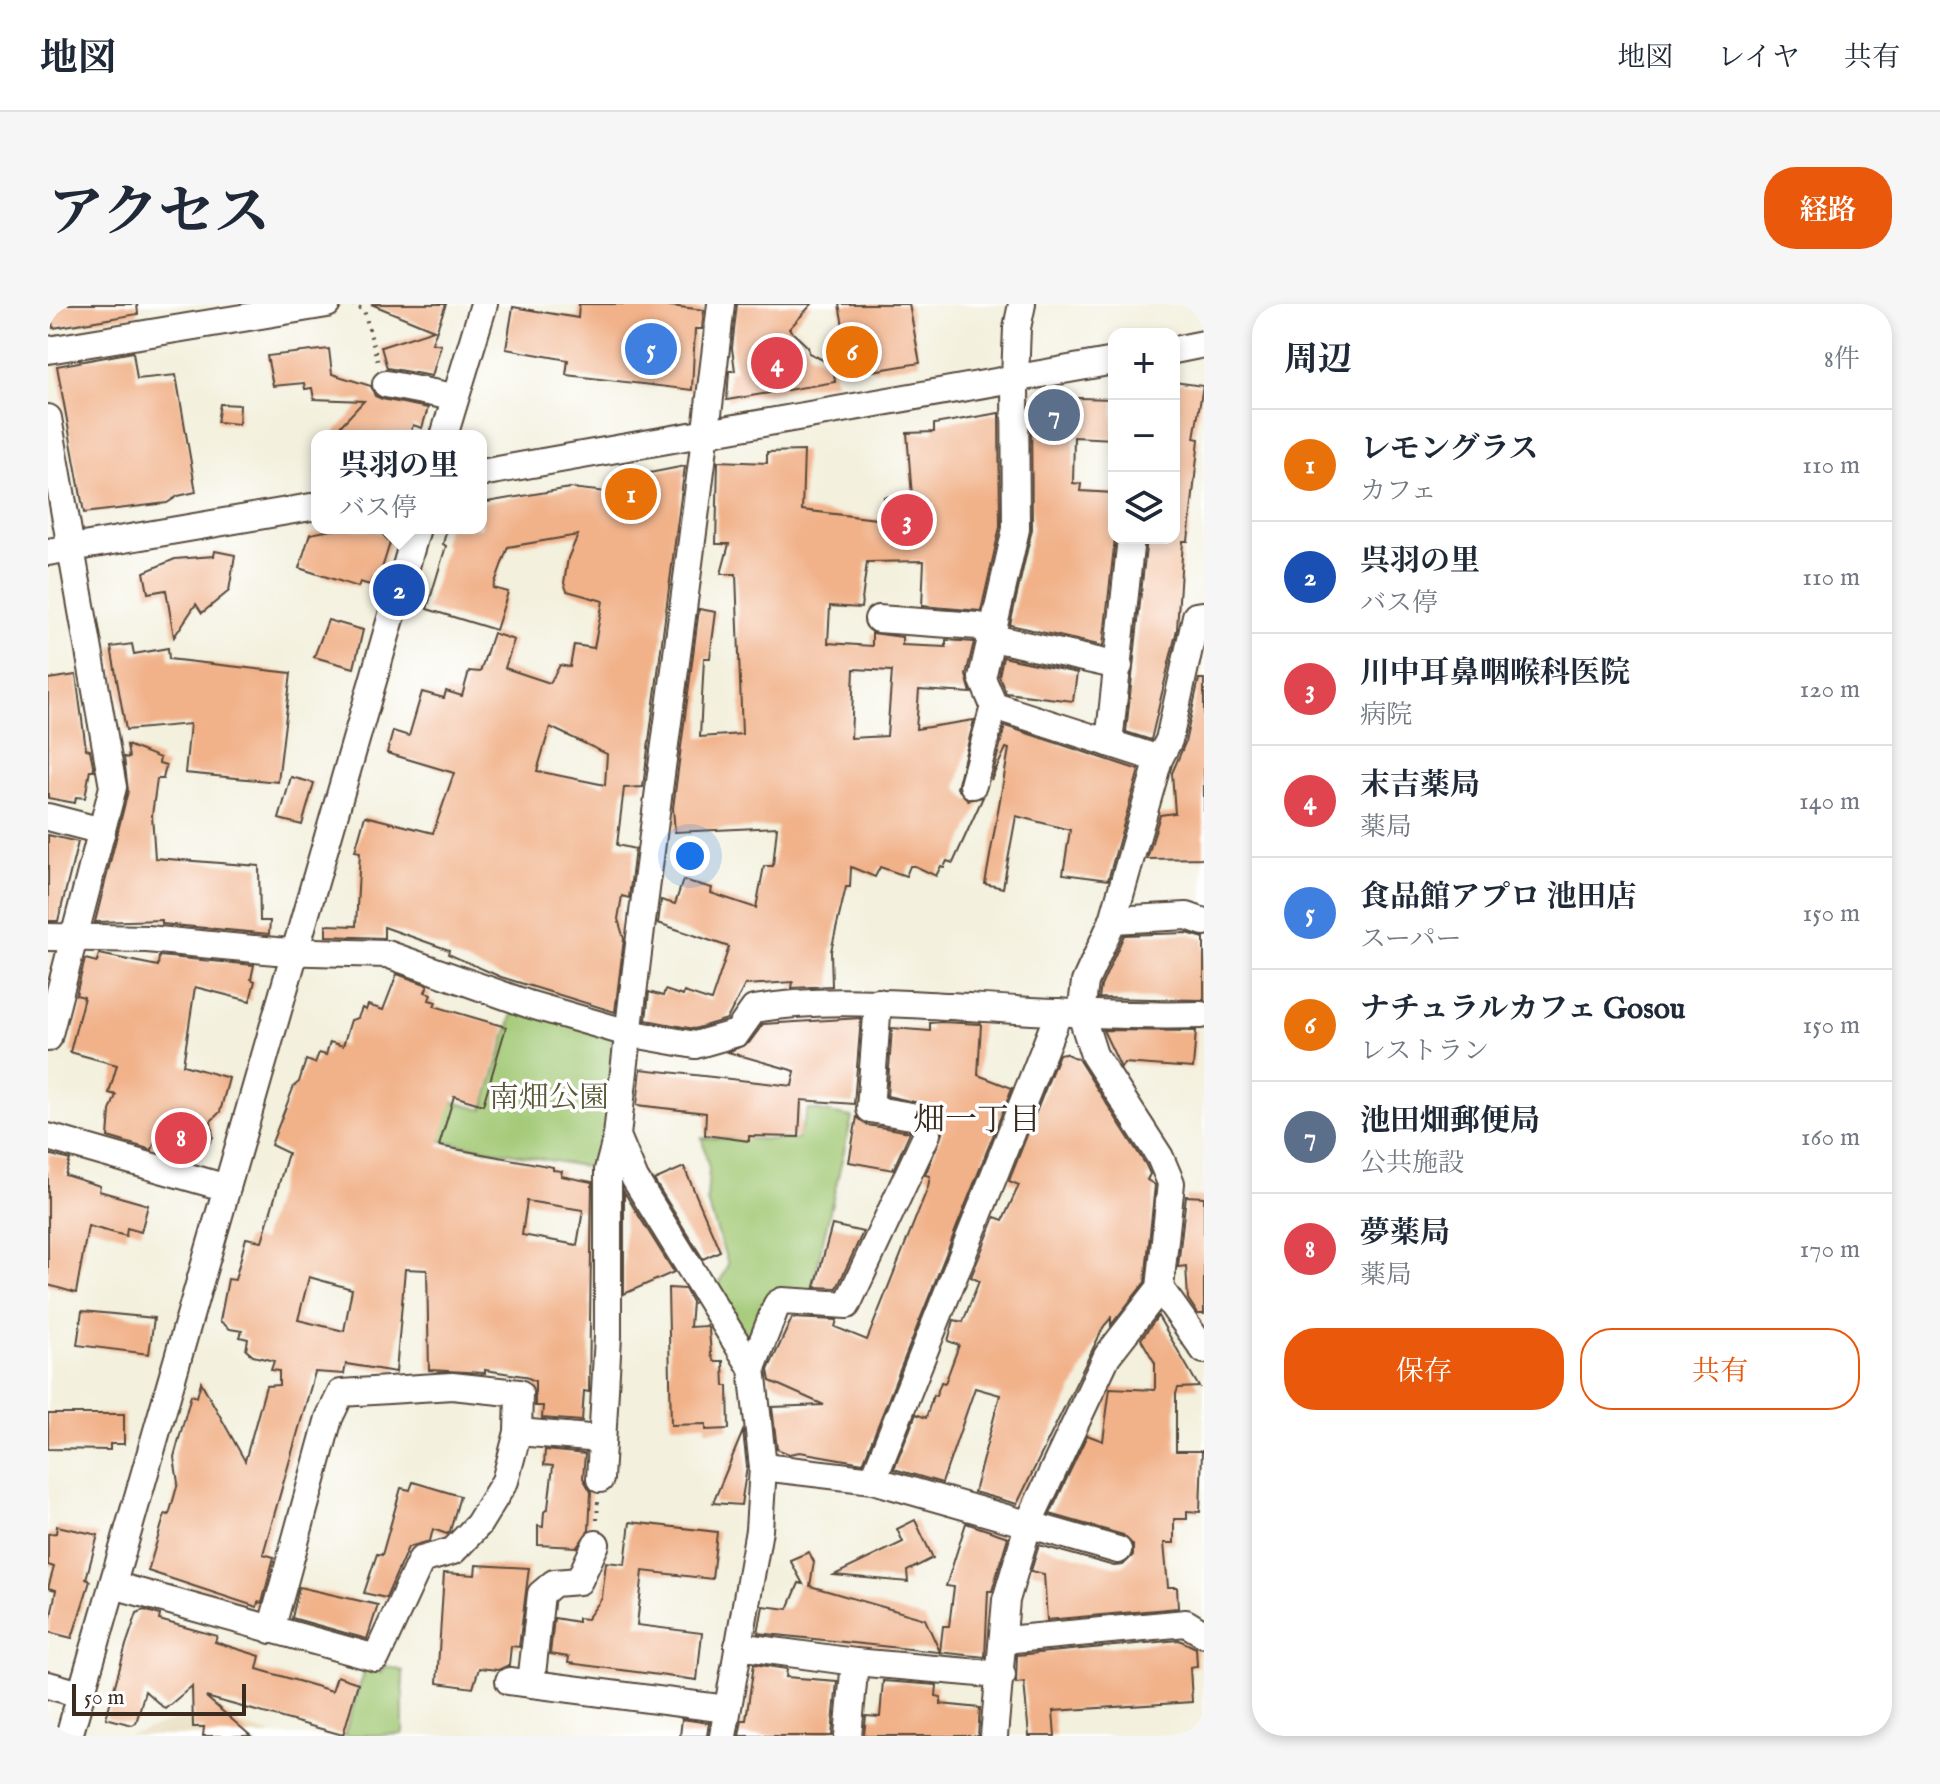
<!DOCTYPE html>
<html lang="ja">
<head>
<meta charset="utf-8">
<style>
  body { margin:0; font-family:"IM FELL English","Noto Serif JP",serif; background:#f6f6f7; color:#1f2937 }
  .controls { position:absolute; right:24px; top:24px; display:grid; overflow:hidden; border-radius:16px; box-shadow:0 4px 12px #0003 }
  .controls button { width:72px; height:72px; display:grid; place-items:center; padding:0; border:0; border-bottom:2px solid #e0e1e3; background:#fff; color:#1f2937; font:40px sans-serif }
  .scale { position:absolute; left:24px; bottom:20px; width:174px; box-sizing:border-box; padding-left:8px; border:4px solid #3b2a1e; border-top:0; font-size:22px; line-height:28px; white-space:nowrap; color:#3b2a1e; -webkit-text-stroke:6px #fff; paint-order:stroke }
  .you { position:absolute; left:642px; top:552px; width:28px; height:28px; margin:-20px; border:6px solid #fff; border-radius:50%; background:#1a73e8; box-shadow:0 0 0 12px #1a73e833 }
  .badge { display:grid; place-items:center; width:52px; height:52px; border-radius:50%; background:#ea580c; color:#fff; font-size:26px; font-weight:700 }
  .pin { position:absolute; translate:-50% -50%; border:4px solid #fff; box-shadow:0 2px 8px #0006 }
  .popup { position:absolute; left:263px; top:126px; width:176px; height:104px; box-sizing:border-box; display:grid; place-content:center; border-radius:16px; background:#fff; filter:drop-shadow(0 2px 6px #0005); font-size:26px; white-space:nowrap; color:#747a83 }
  .popup b { font-size:30px; color:#1f2937 }
  .popup::after { content:''; position:absolute; left:50%; top:100%; margin-left:-16px; border:16px solid transparent; border-top-color:#fff }
  .list { margin:0; padding:0; list-style:none }
  h2 { display:flex; justify-content:space-between; align-items:center; height:104px; margin:0; padding:0 32px; font-size:34px }
  h2 small { font-size:26px; font-weight:400; color:#747a83 }
  .list li { display:grid; grid-template-columns:52px 1fr auto; gap:24px; align-items:center; box-sizing:border-box; height:112px; padding:0 32px; border-top:2px solid #e0e1e3 }
  .list b { display:block; font-size:30px; white-space:nowrap }
  .list p { margin:0; font-size:26px; white-space:nowrap; color:#747a83 }
  .list em { font-size:26px; font-style:normal; color:#747a83 }
  .actions { display:flex; gap:16px; padding:24px 32px }
  .actions a { flex:1; padding:18px 0; border:2px solid #ea580c; border-radius:32px; text-align:center; font-size:28px; color:#ea580c }
  .actions .main { background:#ea580c; color:#fff }
  .icon { flex:none; width:44px; height:44px; fill:none; stroke:currentColor; stroke-width:2; stroke-linecap:round; stroke-linejoin:round }
  .map { position:relative; flex:none; width:1156px; height:1432px; overflow:hidden; border-radius:32px }
  header { display:flex; align-items:center; gap:48px; box-sizing:border-box; height:112px; padding:0 40px; background:#fff; border-bottom:2px solid #e0e1e3 }
  header strong { font-size:38px }
  nav { display:flex; gap:44px; margin-inline-start:auto; font-size:28px }
  .intro { display:flex; align-items:center; justify-content:space-between; box-sizing:border-box; height:192px; padding:0 48px }
  h1 { margin:0; font-size:56px }
  .button { padding:20px 36px; border-radius:32px; background:#ea580c; color:#fff; font-size:28px; font-weight:700 }
  main { display:flex; gap:48px; padding:0 48px }
  aside { flex:1; background:#fff; border-radius:32px; box-shadow:0 4px 12px #0003 }
  .map>svg:first-child { display:block }
</style>
</head>
<body>
<header>
<strong>地図</strong>
<nav><a>地図</a><a>レイヤ</a><a>共有</a></nav>
</header>
<div class="intro"><h1>アクセス</h1><a class="button">経路</a></div>
<main>
<div class="map">
<svg width="1156" height="1432" viewBox="0 0 1156 1432">
  <rect width="100%" height="100%" fill="#fff"/>
  <filter id="ink" filterUnits="userSpaceOnUse"><feTurbulence type="fractalNoise" baseFrequency=".0125" numOctaves="2"/><feDisplacementMap in="SourceGraphic" scale="16" xChannelSelector="R" yChannelSelector="G"/><feConvolveMatrix kernelMatrix="1 2 1 2 8 2 1 2 1" color-interpolation-filters="sRGB"/></filter>
  <filter id="wash" filterUnits="userSpaceOnUse"><feTurbulence type="fractalNoise" baseFrequency=".006" numOctaves="4" result="noise"/><feDisplacementMap in="SourceGraphic" scale="32" xChannelSelector="R" yChannelSelector="G"/><feGaussianBlur stdDeviation="1.8" result="paint"/><feColorMatrix in="noise" values="0 0 0 0 0 0 0 0 0 0 0 0 0 0 0 0 0 1.4 0 .05"/><feComposite in="paint" operator="in"/></filter>
  <g filter="url(#wash)">
    <rect width="100%" height="100%" fill="#f3f0dd"/>
    <polygon fill="#e6daba" points="128,1416 175,1416 228,1432 78,1432"/>
    <g fill="#a1c873" stroke="#6e7948" stroke-width="2">
      <polygon points="467,703 562,732 569,749 551,865 354,830 367,787 435,806"/>
      <polygon points="760,805 804,813 763,988 721,987 712,1031 700,1034 669,985 680,960 659,897 661,865 654,834 749,836"/>
      <polygon points="338,1362 355,1367 355,1430 296,1432 317,1365 334,1369"/>
    </g>
    <g id="blocks">
      <g fill="#f1b28a" fill-rule="evenodd">
        <polygon points="1,0 89,0 90,10 5,24"/>
        <polygon points="323,0 398,0 384,39 393,41 384,72 339,64 333,43 386,26"/>
        <polygon points="531,0 606,0 656,6 654,25 647,25 644,86 518,71 520,56 458,45 465,3 530,14"/>
        <polygon points="689,0 764,0 741,25 760,43 761,49 785,61 787,78 679,96 681,67 687,67 684,44"/>
        <polygon points="791,0 861,0 872,59 824,67 821,50 801,54"/>
        <polygon points="281,45 284,70 323,82 327,92 334,95 380,104 374,124 365,121 362,132 283,132 316,97 266,95 264,84 257,85 256,79 225,82 219,52"/>
        <polygon points="85,48 89,75 128,71 148,188 130,192 119,199 36,209 9,62"/>
        <polygon points="1126,78 1155,82 1146,134 1151,135 1140,237 1135,237 1129,325 1103,436 1078,428 1099,234 1126,234"/>
        <polygon points="1030,94 1066,95 1066,135 1026,133 1025,179 1033,180 1032,187 1066,189 1067,234 1055,342 962,321 984,225 983,102"/>
        <polygon points="172,100 192,101 191,120 169,118"/>
        <path d="M951,109L952,223L933,307L874,302L876,257L819,258L813,304L782,302L780,339L824,342V329L854,333V341L898,343V336L926,338L918,371L923,389L871,386L868,425L926,416L909,484L920,496L935,493L905,559L899,557L896,563L893,562L888,572L867,562H862L858,572L832,563L827,573L803,563L802,583H798L783,647L784,682L744,684L745,678L697,681L679,715L646,725L598,716L601,688L615,692L617,686L635,692L636,688L663,697L681,643L610,619L613,596L627,600L635,576L664,584L663,589L708,604L716,562H725L729,523L627,528L625,504L651,305L668,308L662,354H656L652,433L694,430L688,270H673L681,240H668L670,157L719,159V148L756,147L754,206L837,216L836,193L864,192L859,129L886,128V120ZM806,365L844,367L839,432L803,434Z"/>
        <path d="M637,162L595,483L576,484L569,541L587,545L581,594L574,592L570,615L576,635L567,708L453,673L400,650L401,646L336,623V634L278,632V621L308,622L312,548L307,547L317,512L385,529L406,469L339,449L345,427L361,432L374,388L396,394L398,387L414,392L421,367L432,368L445,329L466,336L457,364L502,379L512,361L522,363L526,341L546,344L555,297L519,287L516,279L520,254L530,231L460,243L445,284L460,288L448,326L379,305L398,242L395,240L399,224H433V199L522,184L577,190L576,174ZM502,423L559,450L557,481L489,467Z"/>
        <polygon points="294,224 333,228 342,239 330,277 324,275 322,281 312,278 310,283 251,264 262,230"/>
        <polygon points="167,247 187,251 181,287 154,309 148,300 126,333 118,286 100,289 96,268 127,255 166,252"/>
        <polygon points="280,316 315,326 306,364 266,353"/>
        <polygon points="84,340 86,350 120,344 121,355 243,369 230,478 137,469 142,420 78,426 63,343"/>
        <polygon points="955,353 1029,369 1025,397 958,389 951,372"/>
        <polygon points="28,371 38,445 42,446 46,466 42,466 37,494 28,493 27,499 0,494 0,375"/>
        <polygon points="1151,375 1156,375 1156,554 1099,555 1112,511 1127,509 1124,469 1137,439"/>
        <polygon points="957,422 1091,466 1060,576 1015,570 1022,526 968,512 955,584 937,580 961,445 958,444 943,476"/>
        <polygon points="79,441 112,454 111,459 118,461 115,475 109,475 104,511 107,554 211,562 212,617 222,617 221,630 114,620 114,616 47,618 80,487 76,453 81,454"/>
        <polygon points="243,473 266,479 254,521 231,515"/>
        <polygon points="0,531 30,538 10,617 0,617"/>
        <polygon points="1139,629 1156,634 1156,696 1051,694 1053,682 1076,631"/>
        <polygon points="51,650 110,662 111,652 206,661 203,675 207,677 202,697 147,683 135,761 181,774 172,808 163,817 165,833 159,843 109,831 104,846 60,833 62,807 68,791 61,789 69,761 22,748 36,693 28,691 37,655 49,658"/>
        <path d="M349,670L380,681L377,688L383,690L381,696L388,698L386,702L458,723L435,801L406,792L391,842L505,863V866L514,867L513,872L544,878L541,1088L536,1087L534,1117L494,1114L495,1102H487V1077L476,1072L437,1066V1069L381,1066L379,966L357,965L348,1068L298,1060L296,1070L267,1068L215,1250L226,1253L214,1299L210,1298L209,1303L100,1267L117,1210L121,1211L130,1179L126,1153L143,1091L149,1093L153,1078L197,1157L218,1082L231,1081V1067L223,1066L226,1057L205,1052L198,1046L200,1035L192,1033L194,1027L182,1025L172,1017L180,975L187,976L198,934L214,937L240,849L223,841L246,782L251,778L258,756L267,759L271,749L278,751L282,738L295,742L303,716L310,714L314,704L318,706L320,701L335,706ZM479,897L535,906L529,941L474,931ZM261,973L304,985L296,1027L250,1016Z"/>
        <polygon points="813,714 806,800 753,796 751,833 701,832 701,837 657,831 658,809 589,801 593,765 744,782 747,767 680,748 701,739 715,720"/>
        <polygon points="893,718 933,720 930,771 964,784 815,1159 752,1148 741,1150 729,1145 724,1103 776,1101 722,1077 720,1066 744,1014 789,1016 787,1023 819,1036 880,883 882,872 877,871 895,827 885,802 839,792 844,724 882,727 882,719"/>
        <polygon points="1055,726 1148,727 1145,764 1076,759 1073,764"/>
        <polygon points="1016,749 1030,755 1098,861 1102,870 1099,876 1107,881 1097,978 1063,1021 1063,1014 1056,1022 969,1200 926,1188 952,1091 927,1084 894,1179 846,1165 868,1110 878,1114 885,1091 888,1092 893,1078 897,1079 911,1041 900,1037 906,1016 915,1018 931,977 923,973 947,913 955,916 971,881 961,877 1011,750"/>
        <polygon points="809,813 819,821 862,828 845,866 801,858"/>
        <polygon points="0,850 22,856 17,871 52,882 51,887 100,901 93,928 79,924 78,932 40,922 28,989 0,981"/>
        <polygon points="636,863 672,947 655,955 606,876"/>
        <polygon points="576,888 626,968 576,990"/>
        <polygon points="1138,892 1156,893 1156,1010 1150,1010 1140,995 1138,962 1130,963"/>
        <polygon points="784,921 815,928 789,984 767,983"/>
        <polygon points="620,984 637,985 644,998 642,1023 659,1022 661,1026 663,1051 666,1057 675,1057 676,1082 680,1082 681,1125 658,1126 658,1120 623,1121"/>
        <polygon points="34,1007 106,1014 101,1050 29,1041"/>
        <polygon points="1110,1012 1151,1083 1130,1084 1128,1090 1128,1147 1154,1147 1152,1208 1139,1207 1139,1215 1126,1215 1126,1239 1116,1239 1120,1283 1129,1283 1130,1304 999,1316 996,1270 983,1267 991,1241 1066,1262 1075,1261 1085,1251 1085,1241 1075,1231 1002,1210 1039,1131 1055,1137 1062,1084 1107,1086 1107,1059 1093,1035"/>
        <polygon points="0,1110 76,1110 76,1140 62,1140 62,1146 0,1145"/>
        <polygon points="695,1127 699,1163 693,1201 665,1199"/>
        <polygon points="497,1146 537,1150 535,1174 543,1188 541,1226 529,1243 490,1241 490,1222 495,1223 496,1208 500,1204 505,1162 496,1161"/>
        <polygon points="365,1178 412,1192 402,1227 399,1230 385,1225 382,1237 360,1243 338,1294 316,1289 329,1250 334,1251 353,1184 362,1186"/>
        <polygon points="867,1216 885,1254 859,1267 860,1278 786,1271 855,1238 849,1225"/>
        <polygon points="582,1218 669,1228 664,1275 595,1267 589,1321 654,1329 649,1376 520,1359 521,1353 502,1350 506,1314 530,1318 530,1314 539,1315 554,1294 558,1258 577,1260"/>
        <polygon points="918,1219 960,1233 944,1287 940,1287 937,1353 710,1329 715,1302 740,1305 751,1279 755,1280 742,1256 761,1248 766,1258 762,1282 877,1315 892,1348 895,1322 901,1322 906,1283 898,1282"/>
        <polygon points="9,1222 50,1231 38,1275 42,1277 24,1334 0,1328 8,1286 0,1284 6,1263 0,1261 0,1230 8,1229"/>
        <polygon points="428,1261 481,1264 471,1343 463,1342 461,1361 450,1366 431,1364 425,1384 389,1379 396,1269 427,1271"/>
        <polygon points="251,1283 330,1301 319,1335 244,1314"/>
        <polygon points="96,1306 112,1311 111,1316 169,1332 167,1338 212,1352 209,1365 284,1387 289,1372 310,1379 295,1431 158,1393 203,1432 155,1432 156,1423 145,1423 144,1382 117,1405 97,1387 88,1419 84,1421 58,1414 78,1341 89,1309"/>
        <polygon points="1131,1336 1148,1344 1149,1362 1142,1363 1144,1398 1005,1407 1007,1432 981,1432 976,1378 968,1379 969,1351"/>
        <polygon points="706,1360 739,1365 738,1373 789,1377 784,1432 691,1432 694,1416 698,1416"/>
        <polygon points="835,1377 889,1381 888,1392 893,1393 893,1400 932,1404 930,1432 816,1432 818,1412 832,1413"/>
        <polygon points="634,1415 661,1419 659,1432 632,1432"/>
      </g>
    </g>
  </g>
  <g filter="url(#ink)">
    <use href="#blocks" fill-opacity="0" stroke="#57483b" stroke-width="2"/>
    <g fill="none" stroke-linecap="round" stroke-linejoin="round">
      <g stroke="#57483b" stroke-width="30">
        <g id="minor">
          <path d="M673,0C642,278 598,554 569,832L587,875L704,1064L715,1163L711,1226L675,1432"/>
          <polyline points="974,0 969,24 967,74 968,225 934,374 946,402 1111,455"/>
          <polyline points="0,46 279,0"/>
          <polyline points="1126,46 1156,40"/>
          <polyline points="338,80 406,93"/>
          <polyline points="0,114 65,483 0,734"/>
          <polyline points="396,132 436,0"/>
          <polyline points="433,169 1066,57"/>
          <polyline points="0,248 269,202"/>
          <polyline points="830,315 930,322 954,336 1071,362"/>
          <polyline points="1061,439 1083,234"/>
          <polyline points="925,481 946,402"/>
          <polyline points="0,513 54,527"/>
          <polyline points="1065,616 1139,612 1156,618"/>
          <path d="M0,633L99,635L228,647L339,650L480,700L580,729L647,741L689,729L706,705C771,694 836,699 902,702C985,707 1069,713 1153,711"/>
          <polyline points="0,833 179,884"/>
          <polyline points="1112,984 1156,1046"/>
          <polyline points="704,1064 729,1000 734,997 799,1001 879,830 875,814 822,805 830,698"/>
          <polyline points="470,1128 553,1135"/>
          <polyline points="715,1163 825,1176 1070,1246"/>
          <polyline points="552,1175 560,1032 560,866 569,832"/>
          <polyline points="825,1176 1011,708"/>
          <polyline points="65,1281 328,1354 373,1256 405,1247 430,1221 457,1177 470,1128 471,1089 404,1082 293,1089 281,1114 223,1326"/>
          <polyline points="956,1336 1138,1319 1156,1330"/>
          <polyline points="690,1342 807,1358 954,1371"/>
          <polyline points="461,1377 679,1405"/>
          <polyline points="483,1379 493,1290 506,1279 531,1277 548,1240"/>
          <polyline points="0,1381 32,1390"/>
          <polyline points="21,1432 369,224"/>
          <polyline points="800,1432 807,1358"/>
          <polyline points="946,1432 958,1296 981,1218 1059,1052 1112,984 1123,879 1112,853 1046,751 1033,710 1037,678 1065,616 1111,455 1121,436 1148,312 1156,311"/>
        </g>
      </g>
      <g stroke="#57483b" stroke-width="4" stroke-dasharray="2 6" stroke-linecap="butt">
        <polyline points="304,0 316,6 330,59"/>
        <polyline points="549,1216 550,1197"/>
      </g>
      <use href="#minor" stroke="#fff" stroke-width="26"/>
    </g>
  </g>
  <g text-anchor="middle" dominant-baseline="central" stroke-width="7" stroke-linejoin="round" paint-order="stroke">
    <g font-size="30" fill="#5a5938" stroke="#fff">
      <text x="501" y="795">南畑公園</text>
    </g>
    <g font-size="32" fill="#3b2a1e" stroke="#fff">
      <text x="929" y="817">畑一丁目</text>
    </g>
  </g>
</svg>
<div class="controls">
<button>+</button>
<button>−</button>
<button><svg class="icon" aria-label="layers" viewBox="0 0 24 24"><path d="M12 4l9 5-9 5-9-5zM3 14l9 5 9-5"/></svg></button>
</div>
<div class="scale">50 m</div>
<div class="you"></div>
<div class="pin badge" style="left:583px;top:190px;background:#e8710a">1</div>
<div class="pin badge" style="left:351px;top:286px;background:#1a4fb4">2</div>
<div class="popup"><b>呉羽の里</b>バス停</div>
<div class="pin badge" style="left:859px;top:216px;background:#e0444e">3</div>
<div class="pin badge" style="left:729px;top:59px;background:#e0444e">4</div>
<div class="pin badge" style="left:603px;top:45px;background:#3f7fe0">5</div>
<div class="pin badge" style="left:804px;top:48px;background:#e8710a">6</div>
<div class="pin badge" style="left:1006px;top:111px;background:#5c6f8a">7</div>
<div class="pin badge" style="left:133px;top:834px;background:#e0444e">8</div>
</div>
<aside>
<h2>周辺<small>8件</small></h2>
<ul class="list">
<li><span class="badge" style="background:#e8710a">1</span><div><b>レモングラス</b><p>カフェ</p></div><em>110 m</em></li>
<li><span class="badge" style="background:#1a4fb4">2</span><div><b>呉羽の里</b><p>バス停</p></div><em>110 m</em></li>
<li><span class="badge" style="background:#e0444e">3</span><div><b>川中耳鼻咽喉科医院</b><p>病院</p></div><em>120 m</em></li>
<li><span class="badge" style="background:#e0444e">4</span><div><b>末吉薬局</b><p>薬局</p></div><em>140 m</em></li>
<li><span class="badge" style="background:#3f7fe0">5</span><div><b>食品館アプロ 池田店</b><p>スーパー</p></div><em>150 m</em></li>
<li><span class="badge" style="background:#e8710a">6</span><div><b>ナチュラルカフェ Gosou</b><p>レストラン</p></div><em>150 m</em></li>
<li><span class="badge" style="background:#5c6f8a">7</span><div><b>池田畑郵便局</b><p>公共施設</p></div><em>160 m</em></li>
<li><span class="badge" style="background:#e0444e">8</span><div><b>夢薬局</b><p>薬局</p></div><em>170 m</em></li>
</ul>
<div class="actions"><a class="main">保存</a><a>共有</a></div>
</aside>
</main>
</body>
</html>
